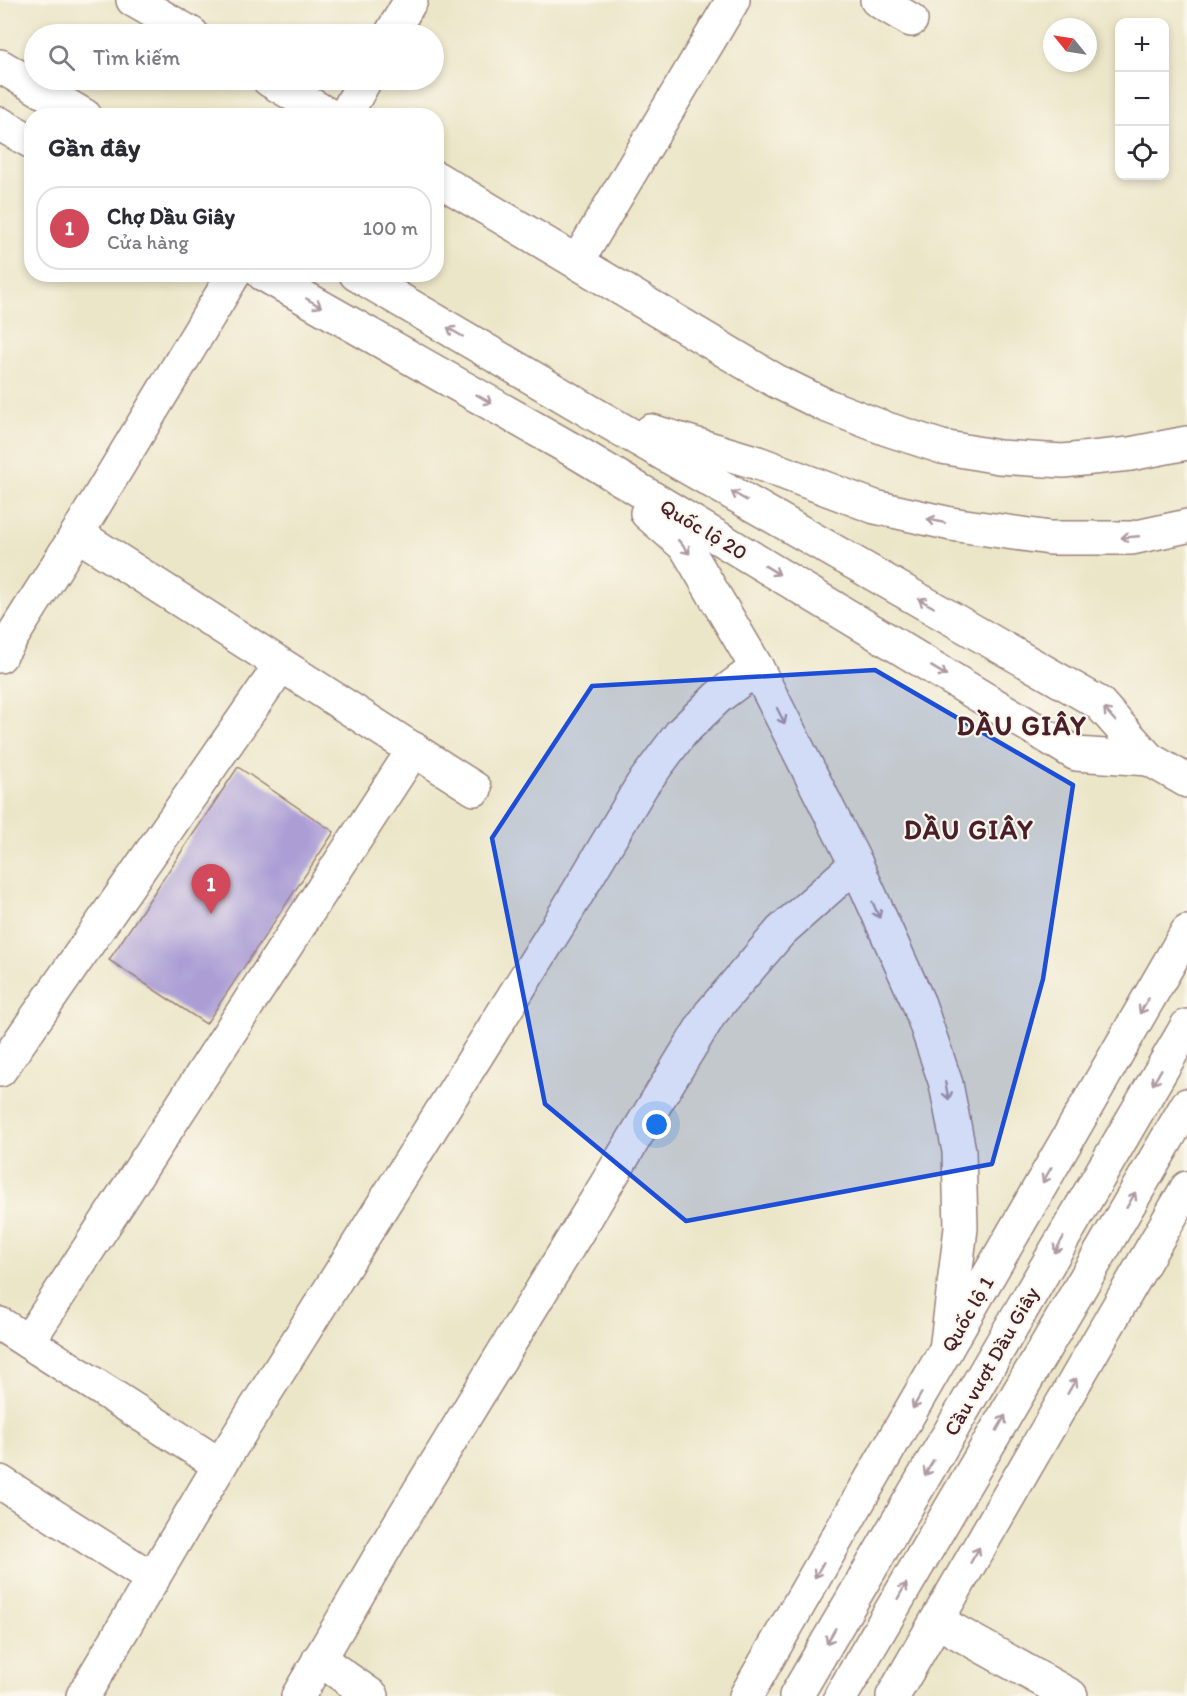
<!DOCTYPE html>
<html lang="vi">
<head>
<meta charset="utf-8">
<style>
  body { margin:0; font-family:Itim,sans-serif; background:#f2f2f3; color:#2b2b33 }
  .controls { position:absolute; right:18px; top:18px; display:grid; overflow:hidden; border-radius:12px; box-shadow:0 3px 9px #0003 }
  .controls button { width:54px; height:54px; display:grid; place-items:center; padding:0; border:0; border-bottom:2px solid #e1e1e2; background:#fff; color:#2b2b33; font:30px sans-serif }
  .compass { position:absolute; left:1043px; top:18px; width:54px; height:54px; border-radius:50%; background:#fff; box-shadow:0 3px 9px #0003; rotate:300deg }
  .you { position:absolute; left:657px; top:1125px; width:21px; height:21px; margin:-15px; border:4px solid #fff; border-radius:50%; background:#1a73e8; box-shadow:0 0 0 9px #1a73e833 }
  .badge { display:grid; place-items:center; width:39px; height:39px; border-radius:50%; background:#d1495b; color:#fff; font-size:20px; font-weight:700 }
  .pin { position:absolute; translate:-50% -50px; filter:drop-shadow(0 2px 3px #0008) }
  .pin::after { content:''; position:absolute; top:32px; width:21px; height:18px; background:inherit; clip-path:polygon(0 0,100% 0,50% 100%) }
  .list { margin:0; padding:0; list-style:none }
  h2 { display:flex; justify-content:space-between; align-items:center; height:78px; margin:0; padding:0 24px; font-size:26px }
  h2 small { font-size:20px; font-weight:400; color:#7c7c81 }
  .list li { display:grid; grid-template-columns:39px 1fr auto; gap:18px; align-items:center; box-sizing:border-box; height:84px; margin:0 12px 12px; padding:0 12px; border:2px solid #e1e1e2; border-radius:24px }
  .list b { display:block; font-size:22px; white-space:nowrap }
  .list p { margin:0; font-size:20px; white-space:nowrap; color:#7c7c81 }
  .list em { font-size:20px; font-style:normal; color:#7c7c81 }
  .icon { flex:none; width:33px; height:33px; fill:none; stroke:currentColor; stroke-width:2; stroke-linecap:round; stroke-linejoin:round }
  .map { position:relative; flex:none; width:1187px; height:1696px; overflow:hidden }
  .search { position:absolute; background:#fff; box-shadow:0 3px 9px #0003; left:24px; top:24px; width:420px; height:66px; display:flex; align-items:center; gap:15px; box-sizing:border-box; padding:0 21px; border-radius:33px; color:#7c7c81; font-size:22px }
  .panel { position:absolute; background:#fff; box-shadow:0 3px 9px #0003; left:24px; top:108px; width:420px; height:174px; border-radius:24px }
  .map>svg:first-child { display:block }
</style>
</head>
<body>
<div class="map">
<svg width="1187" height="1696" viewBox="0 0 1187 1696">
  <rect width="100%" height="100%" fill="#fbf7ec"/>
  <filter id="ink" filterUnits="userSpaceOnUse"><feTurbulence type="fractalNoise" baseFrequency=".0167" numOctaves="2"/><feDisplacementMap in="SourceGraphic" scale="12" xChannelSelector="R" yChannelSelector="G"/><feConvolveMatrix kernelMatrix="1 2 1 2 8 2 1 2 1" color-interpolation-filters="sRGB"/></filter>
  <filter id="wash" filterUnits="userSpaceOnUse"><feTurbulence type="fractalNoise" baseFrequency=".008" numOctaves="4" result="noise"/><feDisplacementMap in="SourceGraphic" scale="24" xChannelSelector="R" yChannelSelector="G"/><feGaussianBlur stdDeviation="1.35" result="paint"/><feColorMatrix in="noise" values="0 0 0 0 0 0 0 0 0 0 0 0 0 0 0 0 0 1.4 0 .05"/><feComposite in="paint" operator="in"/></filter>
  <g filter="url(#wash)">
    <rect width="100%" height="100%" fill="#ece6c9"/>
    <g id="blocks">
      <polygon fill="#ac9ed5" points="238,767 334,832 206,1024 109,960"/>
    </g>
  </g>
  <g filter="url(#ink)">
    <use href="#blocks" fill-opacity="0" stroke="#9b827a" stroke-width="1.5"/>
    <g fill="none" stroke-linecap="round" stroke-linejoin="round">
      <g stroke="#9b827a" stroke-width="36">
        <g id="minor">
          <polyline points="133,0 192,34"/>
          <polyline points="877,0 911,20"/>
          <polyline points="391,34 411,0"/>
          <polyline points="269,80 330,116"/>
          <polyline points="345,116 365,80"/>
          <polyline points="436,178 776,381 825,405 887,429 942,447 999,457 1063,461 1130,454 1187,443"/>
          <polyline points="577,262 733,0"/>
          <polyline points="77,534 475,789"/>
          <polyline points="0,656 77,534 234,274"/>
          <polyline points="0,1070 281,665"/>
          <polyline points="0,1324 220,1465"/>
          <polyline points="28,1342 414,749"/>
          <polyline points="0,1482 153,1579"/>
          <polyline points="937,1621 1071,1696"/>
          <polyline points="319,1659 372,1696"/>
          <polyline points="83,1696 220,1465 559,924 642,785 681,733 718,697 757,668"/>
          <polyline points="298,1696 392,1536 710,1014 781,931 856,864"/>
        </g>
      </g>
      <g stroke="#9b827a" stroke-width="36">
        <g id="highway">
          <polyline points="0,66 85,116"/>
          <polyline points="0,124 32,142"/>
          <polyline points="263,274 578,453 1076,754 1149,759"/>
          <polyline points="356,274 596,415 1099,703 1149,759 1187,781"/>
          <polyline points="651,431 758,463 875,507 951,524 1050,538 1132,538 1187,526"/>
          <polyline points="647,513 686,547 757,668 856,864 919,1004 946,1084 959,1151 961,1228 946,1350"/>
          <polyline points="746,1696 1187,932"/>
          <polyline points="796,1696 1187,1026"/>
          <polyline points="841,1696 1187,1105"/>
          <polyline points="893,1696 1187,1188"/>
        </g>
      </g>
      <use href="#minor" stroke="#fff" stroke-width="33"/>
      <use href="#highway" stroke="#fff" stroke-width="33"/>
    </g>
    <defs><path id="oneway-shaft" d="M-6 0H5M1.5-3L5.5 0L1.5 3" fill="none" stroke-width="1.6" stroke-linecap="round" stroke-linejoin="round" transform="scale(1.5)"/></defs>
    <g stroke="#ae9aa0">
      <use href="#oneway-shaft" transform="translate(314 303) rotate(30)"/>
      <use href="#oneway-shaft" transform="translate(455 332) rotate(-150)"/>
      <use href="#oneway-shaft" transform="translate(484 399) rotate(30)"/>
      <use href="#oneway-shaft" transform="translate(739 496) rotate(-150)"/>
      <use href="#oneway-shaft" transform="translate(936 521) rotate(-167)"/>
      <use href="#oneway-shaft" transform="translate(1130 537) rotate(175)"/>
      <use href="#oneway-shaft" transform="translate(684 547) rotate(50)"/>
      <use href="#oneway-shaft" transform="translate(772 570) rotate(31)"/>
      <use href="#oneway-shaft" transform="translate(926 603) rotate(-150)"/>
      <use href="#oneway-shaft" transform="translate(939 671) rotate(31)"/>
      <use href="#oneway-shaft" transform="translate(1110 715) rotate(-132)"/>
      <use href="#oneway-shaft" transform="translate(781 716) rotate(63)"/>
      <use href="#oneway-shaft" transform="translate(876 910) rotate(66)"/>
      <use href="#oneway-shaft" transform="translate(1144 1006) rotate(120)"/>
      <use href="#oneway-shaft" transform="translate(1157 1077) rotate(120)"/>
      <use href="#oneway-shaft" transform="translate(947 1091) rotate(78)"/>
      <use href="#oneway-shaft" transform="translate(1047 1175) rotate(120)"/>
      <use href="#oneway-shaft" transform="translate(1131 1200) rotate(-60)"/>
      <use href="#oneway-shaft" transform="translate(1059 1245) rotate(120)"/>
      <use href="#oneway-shaft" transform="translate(1072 1386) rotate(-60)"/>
      <use href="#oneway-shaft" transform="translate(917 1401) rotate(120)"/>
      <use href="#oneway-shaft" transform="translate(1001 1423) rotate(-60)"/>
      <use href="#oneway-shaft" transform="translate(929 1468) rotate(120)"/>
      <use href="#oneway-shaft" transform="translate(975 1555) rotate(-60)"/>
      <use href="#oneway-shaft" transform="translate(819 1570) rotate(120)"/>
      <use href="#oneway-shaft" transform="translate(902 1591) rotate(-60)"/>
      <use href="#oneway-shaft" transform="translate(831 1636) rotate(120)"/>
    </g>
  </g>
  <path fill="#1d4ed8" fill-opacity="0.2" stroke="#1d4ed8" stroke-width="4.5" stroke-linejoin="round" d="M875,670L1073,785L1043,979L992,1164L686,1221L545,1104L492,838L592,686Z"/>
  <g text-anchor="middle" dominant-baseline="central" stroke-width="4.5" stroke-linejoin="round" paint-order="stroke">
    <g font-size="21" fill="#4a1f2b" stroke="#fbf7ec">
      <text transform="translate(704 529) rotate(31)">Quốc lộ 20</text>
      <text transform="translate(967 1314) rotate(-60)">Quốc lộ 1</text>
      <text transform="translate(991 1361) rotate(-60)">Cầu vượt Dầu Giây</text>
    </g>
    <g font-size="27" font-weight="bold" letter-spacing="1.5" fill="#4a1f2b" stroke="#fbf7ec">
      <text x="1022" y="725">DẦU GIÂY</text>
      <text x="969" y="829">DẦU GIÂY</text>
    </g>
  </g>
</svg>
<div class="controls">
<button>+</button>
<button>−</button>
<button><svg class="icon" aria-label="locate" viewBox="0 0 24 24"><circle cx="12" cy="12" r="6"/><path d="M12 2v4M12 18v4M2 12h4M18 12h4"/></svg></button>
</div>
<svg class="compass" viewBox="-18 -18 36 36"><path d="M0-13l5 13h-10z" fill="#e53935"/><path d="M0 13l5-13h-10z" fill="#7c7c81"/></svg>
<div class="you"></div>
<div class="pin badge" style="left:211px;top:914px">1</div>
<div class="search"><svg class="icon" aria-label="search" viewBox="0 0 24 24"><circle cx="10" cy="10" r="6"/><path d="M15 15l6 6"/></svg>Tìm kiếm</div>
<section class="panel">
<h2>Gần đây<small></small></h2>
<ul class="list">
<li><span class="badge">1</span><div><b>Chợ Dầu Giây</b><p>Cửa hàng</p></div><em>100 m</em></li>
</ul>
</section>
</div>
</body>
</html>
